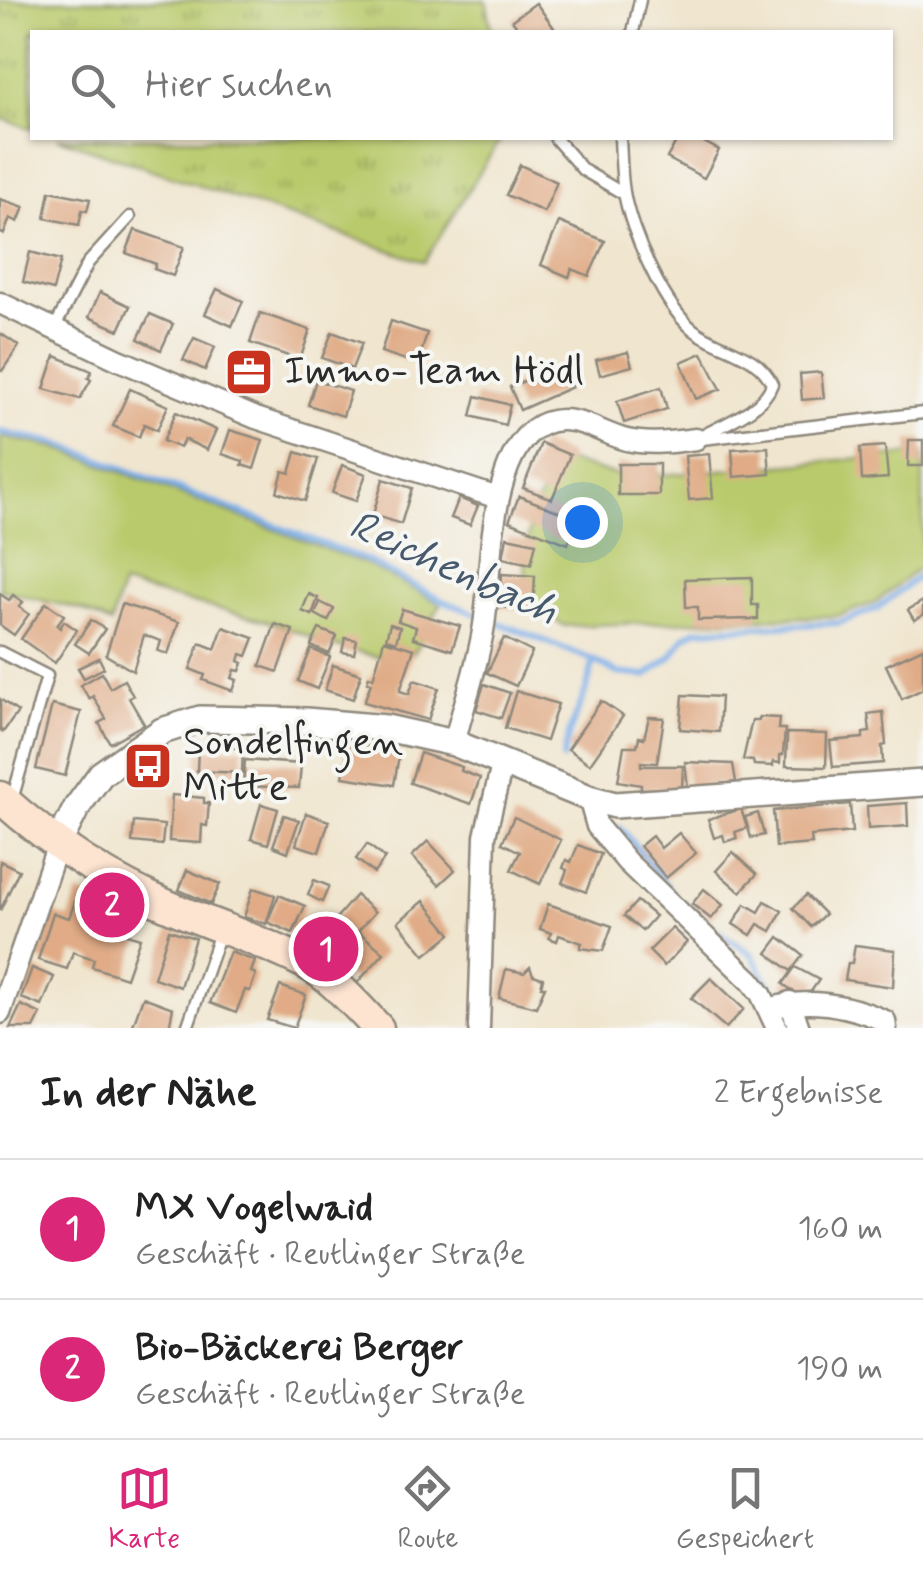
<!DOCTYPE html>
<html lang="de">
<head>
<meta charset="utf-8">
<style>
  body { margin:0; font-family:Mynerve,sans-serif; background:#f6f6f6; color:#222 }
  .you { position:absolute; left:582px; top:522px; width:35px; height:35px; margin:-25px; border:8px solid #fff; border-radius:50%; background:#1a73e8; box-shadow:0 0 0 15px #1a73e833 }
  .badge { display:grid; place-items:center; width:65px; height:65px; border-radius:50%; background:#db2777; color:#fff; font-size:32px; font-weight:700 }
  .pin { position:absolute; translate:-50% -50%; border:5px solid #fff; box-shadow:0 2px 10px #0006 }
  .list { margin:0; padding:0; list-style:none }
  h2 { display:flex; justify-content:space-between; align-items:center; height:130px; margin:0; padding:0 40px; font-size:42px }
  h2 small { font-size:32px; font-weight:400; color:#767676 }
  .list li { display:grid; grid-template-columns:65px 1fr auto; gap:30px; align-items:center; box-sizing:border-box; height:140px; padding:0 40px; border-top:2px solid #e0e0e0 }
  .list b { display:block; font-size:38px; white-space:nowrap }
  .list p { margin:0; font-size:32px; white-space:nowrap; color:#767676 }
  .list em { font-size:32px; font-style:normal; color:#767676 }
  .icon { flex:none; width:55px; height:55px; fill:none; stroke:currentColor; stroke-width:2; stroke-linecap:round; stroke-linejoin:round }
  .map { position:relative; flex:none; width:923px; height:1028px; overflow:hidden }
  .search { position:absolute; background:#fff; box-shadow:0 2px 8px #0004; left:30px; right:30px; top:30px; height:110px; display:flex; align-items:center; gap:25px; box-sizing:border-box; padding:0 35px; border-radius:0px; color:#767676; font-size:38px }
  .sheet { height:410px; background:#fff }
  nav { display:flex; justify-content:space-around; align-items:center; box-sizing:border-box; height:140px; border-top:2px solid #e0e0e0; background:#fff; font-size:28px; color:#767676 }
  nav a { display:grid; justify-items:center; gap:5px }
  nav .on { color:#db2777 }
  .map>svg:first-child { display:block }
</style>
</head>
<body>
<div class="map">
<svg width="923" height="1028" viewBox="0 0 923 1028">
  <defs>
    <pattern id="grass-tufts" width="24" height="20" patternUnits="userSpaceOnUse" patternTransform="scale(2.5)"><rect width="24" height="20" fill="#b9ca6c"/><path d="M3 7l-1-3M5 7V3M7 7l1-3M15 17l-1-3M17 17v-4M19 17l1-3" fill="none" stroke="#97a459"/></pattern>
  </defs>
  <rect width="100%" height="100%" fill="#f6f6f2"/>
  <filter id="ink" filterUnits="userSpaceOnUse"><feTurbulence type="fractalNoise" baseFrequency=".01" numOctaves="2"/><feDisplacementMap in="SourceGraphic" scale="20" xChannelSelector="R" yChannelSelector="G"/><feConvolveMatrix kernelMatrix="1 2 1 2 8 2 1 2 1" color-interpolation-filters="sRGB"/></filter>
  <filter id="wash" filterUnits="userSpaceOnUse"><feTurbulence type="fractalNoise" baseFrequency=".0048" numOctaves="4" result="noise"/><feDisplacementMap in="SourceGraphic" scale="40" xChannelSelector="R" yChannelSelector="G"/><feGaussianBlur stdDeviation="2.25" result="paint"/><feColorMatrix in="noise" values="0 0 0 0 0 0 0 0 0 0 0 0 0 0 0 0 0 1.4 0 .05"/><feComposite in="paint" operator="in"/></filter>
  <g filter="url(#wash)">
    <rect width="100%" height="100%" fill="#f0e5ce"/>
    <g fill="url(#grass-tufts)" stroke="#727a4c" stroke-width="2.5">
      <polygon points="0,0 486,0 492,32 32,32 32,129 0,118"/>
      <polygon points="58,138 501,138 424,262"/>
    </g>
    <g fill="#b9ca6c" stroke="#727a4c" stroke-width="2.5">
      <polygon points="0,437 55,447 366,564 441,604 414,653 390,660 330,645 278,624 122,585 111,624 82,610 0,590"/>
      <polygon points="923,453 923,565 875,603 838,616 565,626 526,604 525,558 531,518 556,458 626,478"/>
    </g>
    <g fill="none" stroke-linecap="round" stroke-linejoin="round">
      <g stroke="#7baee8" stroke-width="6">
        <polyline points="0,432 56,443 366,560 441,600 593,660 617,673 646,676 672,656 684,637 696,630 839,623 878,608 923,573"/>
        <path d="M563,759C568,723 588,698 593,661"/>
        <polyline points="620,827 674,895"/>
        <polyline points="684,903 711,927 752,954 780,1004"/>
      </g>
    </g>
    <g id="blocks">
      <g fill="#e0ab86">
        <polygon points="536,3 557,32 520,30 512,20"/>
        <polygon points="678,138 696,138 719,150 704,178 667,158"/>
        <polygon points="520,165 557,182 544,212 506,195"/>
        <polygon points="50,191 90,199 87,211 82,210 79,225 45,218"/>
        <polygon points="0,199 24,207 18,222 10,218 4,234 0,233"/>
        <polygon points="559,222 605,241 589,276 572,269 569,277 541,265"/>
        <polygon points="135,230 184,247 173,276 154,269 156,264 126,253"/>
        <polygon points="30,252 61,260 53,290 23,282"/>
        <polygon points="217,289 243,301 232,326 205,314"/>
        <polygon points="100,292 130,306 119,330 89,317"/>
        <polygon points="260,313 310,330 300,360 250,343"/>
        <polygon points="150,314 173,324 161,350 138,339"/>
        <polygon points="391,321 427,333 418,364 381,352"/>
        <polygon points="332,332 362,343 352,369 322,358"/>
        <polygon points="0,333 19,346 2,371 0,370"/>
        <polygon points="194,338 215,347 205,370 183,360"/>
        <polygon points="628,352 632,366 600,375 596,360"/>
        <polygon points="702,353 721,389 696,399 681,362"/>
        <polygon points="236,355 269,364 262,389 229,380"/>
        <polygon points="55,356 92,371 88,378 91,380 80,399 44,389"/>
        <polygon points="562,365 572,387 520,410 510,387"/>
        <polygon points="821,372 824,398 802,400 800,374"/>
        <polygon points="316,380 351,391 343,416 308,405"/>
        <polygon points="661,387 667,409 624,423 617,401"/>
        <polygon points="130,389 168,406 157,430 144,424 139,437 113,426"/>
        <polygon points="476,396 510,405 505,425 471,416"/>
        <polygon points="176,412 216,430 207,450 184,439 180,448 163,441"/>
        <polygon points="230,430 263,440 254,469 242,465 243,461 222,454"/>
        <polygon points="909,440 923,440 923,466 908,466"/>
        <polygon points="541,443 570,455 552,499 523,488"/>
        <polygon points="885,446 888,478 862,480 860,448"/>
        <polygon points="768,447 770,474 734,477 732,449"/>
        <polygon points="296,452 318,459 305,501 277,492 283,471 290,473"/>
        <polygon points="709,454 713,498 689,500 685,456"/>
        <rect x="618" y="464" width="41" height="31"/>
        <polygon points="342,465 366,474 356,501 332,493"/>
        <polygon points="383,479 412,488 401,524 373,515"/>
        <polygon points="519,496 578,519 568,544 509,521"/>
        <polygon points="459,498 478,506 470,525 451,518"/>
        <polygon points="507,537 536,543 531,564 503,558"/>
        <polygon points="502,574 535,576 533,610 500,607"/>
        <polygon points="752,577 752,605 758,605 758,619 698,620 698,607 686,607 685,579"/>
        <polygon points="0,594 9,600 13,595 23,602 19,607 29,614 14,635 0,625"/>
        <polygon points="309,594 318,598 312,615 302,611"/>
        <polygon points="923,601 923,615 914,620 908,610"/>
        <polygon points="320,602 334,609 328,621 315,614"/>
        <polygon points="46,603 64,615 57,625 60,628 64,621 77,630 55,663 21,639"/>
        <polygon points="122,604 179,622 168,654 158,651 161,641 144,635 133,671 106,655"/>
        <polygon points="402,609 460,626 452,650 413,638 416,627 398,621"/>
        <polygon points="91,620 105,629 89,653 75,644"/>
        <polygon points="275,624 293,630 278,672 260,666"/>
        <polygon points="390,624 400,627 396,642 386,639"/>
        <polygon points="223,627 254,638 247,656 241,654 239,661 243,663 240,671 235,670 232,678 237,680 233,691 203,680 205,675 190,669 200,643 215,649"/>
        <polygon points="319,629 337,636 329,654 311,646"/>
        <polygon points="345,638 357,640 354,654 342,652"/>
        <polygon points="504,638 532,652 516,686 487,673"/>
        <polygon points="384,640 414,649 400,691 409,694 414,680 439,688 428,720 364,702 371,683 367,682 369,676 373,678"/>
        <polygon points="923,648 923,689 902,699 886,665"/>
        <polygon points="311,649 330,657 317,689 298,681"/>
        <polygon points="99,658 104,668 84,678 78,668"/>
        <polygon points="333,665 361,674 353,699 325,690"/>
        <polygon points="102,673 110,688 124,680 133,696 129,698 144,724 110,743 99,723 106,719 93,696 89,699 81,685"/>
        <polygon points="484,684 510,693 501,718 476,710"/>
        <polygon points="516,691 558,704 546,741 505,728"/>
        <polygon points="683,695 721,697 719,732 680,729"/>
        <polygon points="0,699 18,712 3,732 0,729"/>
        <polygon points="601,701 623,716 590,764 568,749"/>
        <polygon points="52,705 81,712 65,776 36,769"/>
        <polygon points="883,712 886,745 882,746 883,763 833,767 830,741 863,738 863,733 870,732 868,714"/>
        <polygon points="649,717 664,718 657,763 641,762 641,766 683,766 682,789 641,789 641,785 618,781 624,746 637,746 639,737 644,738"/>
        <polygon points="759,717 779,718 778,729 785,729 783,755 780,755 780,763 773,762 773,766 754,765 753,761 743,760 752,720 759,720"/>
        <polygon points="787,733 827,734 826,767 786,766"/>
        <polygon points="349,742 390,749 390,753 399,755 394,785 343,777"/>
        <polygon points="198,747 243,748 242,773 197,771"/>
        <polygon points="420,753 462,767 461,771 480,778 471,804 410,783"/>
        <polygon points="245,760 301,764 299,788 243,786"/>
        <polygon points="685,762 733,764 736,782 688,788"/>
        <polygon points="172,795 204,798 204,803 209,803 207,826 202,825 201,843 169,841"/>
        <polygon points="907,803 908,826 868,829 867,806"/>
        <polygon points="261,804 278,809 268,844 251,839"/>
        <polygon points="850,804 852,832 811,836 812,844 776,847 773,811"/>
        <polygon points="741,809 747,828 735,832 737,838 725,842 723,835 714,838 708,819"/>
        <polygon points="306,813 329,821 319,852 296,845"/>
        <polygon points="758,813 764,835 751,838 745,817"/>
        <polygon points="284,815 299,820 288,852 273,846"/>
        <polygon points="514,817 561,840 540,884 511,870 520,852 502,843"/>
        <polygon points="134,822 164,825 162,845 132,842"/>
        <polygon points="679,833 696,853 666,878 640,846 652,836 661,848"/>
        <polygon points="428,841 455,870 439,885 412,856"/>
        <polygon points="367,844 385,858 374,873 356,859"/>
        <polygon points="578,845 601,854 586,892 562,883 567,870 563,868 566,860 571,862"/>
        <polygon points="733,852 757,874 740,892 716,871"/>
        <polygon points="0,861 19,870 0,911"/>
        <polygon points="187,870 220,884 211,904 179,890"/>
        <polygon points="314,880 329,886 322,902 308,895"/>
        <polygon points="253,888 275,895 266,924 244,917"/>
        <polygon points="704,889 723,905 711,919 692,904"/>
        <polygon points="78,893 112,904 105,927 140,938 126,978 92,967 94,959 73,952 67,969 38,960 53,913 69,918"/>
        <polygon points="279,895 305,906 293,933 267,922"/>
        <polygon points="356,895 375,912 358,931 384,953 357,983 313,945"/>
        <polygon points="806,895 825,914 811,927 793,908"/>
        <polygon points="424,901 451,934 425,955 398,922"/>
        <polygon points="637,901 655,916 642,931 624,916"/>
        <polygon points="765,901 782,911 771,931 758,924 751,935 733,924 745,904 759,912"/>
        <polygon points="548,904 612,926 603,951 580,948 582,943 559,935 557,941 549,938 551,933 540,929"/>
        <polygon points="672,928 687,942 664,966 649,951"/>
        <polygon points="169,930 195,938 180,987 154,978"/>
        <polygon points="779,937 803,955 791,971 767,953"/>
        <polygon points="855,945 895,950 893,987 845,980 848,963 852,963"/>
        <polygon points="230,952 255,961 251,972 256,974 250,991 245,990 236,1013 210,1003"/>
        <polygon points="530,967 533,975 543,978 541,987 545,987 536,1007 499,998 506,969 524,973"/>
        <polygon points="795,967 819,980 805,1000 783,984"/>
        <polygon points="32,968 54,977 42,1006 21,998"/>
        <polygon points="711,978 744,1009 726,1028 691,998"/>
        <polygon points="280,986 306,995 294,1028 267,1020"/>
        <polygon points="143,997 173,1008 169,1028 132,1028"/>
        <polygon points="21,1005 41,1014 34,1028 10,1028"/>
      </g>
    </g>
  </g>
  <g filter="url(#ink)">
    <use href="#blocks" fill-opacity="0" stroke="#8e887c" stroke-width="2.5"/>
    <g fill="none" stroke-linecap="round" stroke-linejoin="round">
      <g stroke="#8e887c" stroke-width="15">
        <g id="service">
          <polyline points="633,32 640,0"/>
          <polyline points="555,138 583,170 624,194"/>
          <path d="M620,138C621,155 621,174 624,192C630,230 665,312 698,333C723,350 759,354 772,384C763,411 720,425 697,439"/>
          <polyline points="55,327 88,263 130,217"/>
          <polyline points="702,439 923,413"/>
          <polyline points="0,652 47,676 12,800"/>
          <polyline points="187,1028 221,930"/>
        </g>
      </g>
      <g stroke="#8e887c" stroke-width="25">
        <g id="minor">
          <polyline points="0,303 119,360 256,418 498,498"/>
          <path d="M454,743C464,704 478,665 484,625C492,576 486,421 562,420C585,420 606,435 627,440C649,445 674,442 696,439"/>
          <polyline points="589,798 597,826 627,862 751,981 761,994 777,1028"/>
          <polyline points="790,1002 799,1028"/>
          <path d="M769,1009C808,997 849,1005 885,1021L886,1028"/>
          <polyline points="0,1013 58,844"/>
          <polyline points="479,1028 485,836 503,761"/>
        </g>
      </g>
      <g stroke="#8e887c" stroke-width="30">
        <polyline id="tertiary" points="58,844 77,807 101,774 162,731 200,719 306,721 386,728 454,743 589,798 615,805 923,783"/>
      </g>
      <g stroke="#8e887c" stroke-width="35">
        <path id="secondary" d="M0,797C52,844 110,882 175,909C217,927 262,941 303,962C332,977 356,1005 378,1028"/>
      </g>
      <use href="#service" stroke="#fff" stroke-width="10"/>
      <use href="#minor" stroke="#fff" stroke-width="20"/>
      <use href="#tertiary" stroke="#fff" stroke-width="25"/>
      <use href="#secondary" stroke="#fde4d1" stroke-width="30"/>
    </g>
  </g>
  <defs>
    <g id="office-square" transform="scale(2.5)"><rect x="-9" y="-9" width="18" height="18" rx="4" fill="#c8321e" stroke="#f6f6f2"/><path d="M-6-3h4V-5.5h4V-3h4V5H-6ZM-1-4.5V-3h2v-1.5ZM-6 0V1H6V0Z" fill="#fff"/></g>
    <g id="bus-square" transform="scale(2.5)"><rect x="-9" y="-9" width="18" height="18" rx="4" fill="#c8321e" stroke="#f6f6f2"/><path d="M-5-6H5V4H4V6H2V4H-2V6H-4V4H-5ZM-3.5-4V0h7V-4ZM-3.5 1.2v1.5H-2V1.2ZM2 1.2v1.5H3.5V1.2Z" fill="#fff"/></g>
  </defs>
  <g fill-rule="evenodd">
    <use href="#office-square" x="249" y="372"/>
    <use href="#bus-square" x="148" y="766"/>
  </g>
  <g text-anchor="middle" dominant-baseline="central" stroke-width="8" stroke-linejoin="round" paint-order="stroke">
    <g font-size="40" fill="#2b2b2b" stroke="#f6f6f2" text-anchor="start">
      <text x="284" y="372">Immo-Team Hödl</text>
      <text x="183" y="743">Sondelfingen<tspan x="183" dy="46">Mitte</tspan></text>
    </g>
    <g font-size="42" font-style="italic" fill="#47596d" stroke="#f6f6f2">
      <text transform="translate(453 569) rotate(24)">Reichenbach</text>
    </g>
  </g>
</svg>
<div class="you"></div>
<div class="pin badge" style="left:326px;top:949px">1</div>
<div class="pin badge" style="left:112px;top:905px">2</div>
<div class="search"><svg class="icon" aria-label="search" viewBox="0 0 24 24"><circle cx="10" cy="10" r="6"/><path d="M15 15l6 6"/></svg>Hier suchen</div>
</div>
<section class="sheet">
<h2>In der Nähe<small>2 Ergebnisse</small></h2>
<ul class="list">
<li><span class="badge">1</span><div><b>MX Vogelwaid</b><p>Geschäft · Reutlinger Straße</p></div><em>160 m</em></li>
<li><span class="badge">2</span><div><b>Bio-Bäckerei Berger</b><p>Geschäft · Reutlinger Straße</p></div><em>190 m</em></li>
</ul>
</section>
<nav>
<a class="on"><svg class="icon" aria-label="map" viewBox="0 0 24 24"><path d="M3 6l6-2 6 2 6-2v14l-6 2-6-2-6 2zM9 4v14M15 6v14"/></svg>Karte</a>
<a><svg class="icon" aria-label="directions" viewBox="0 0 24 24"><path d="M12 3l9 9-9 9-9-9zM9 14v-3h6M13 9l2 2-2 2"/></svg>Route</a>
<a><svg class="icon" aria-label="saved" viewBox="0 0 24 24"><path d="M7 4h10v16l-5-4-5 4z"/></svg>Gespeichert</a>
</nav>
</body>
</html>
